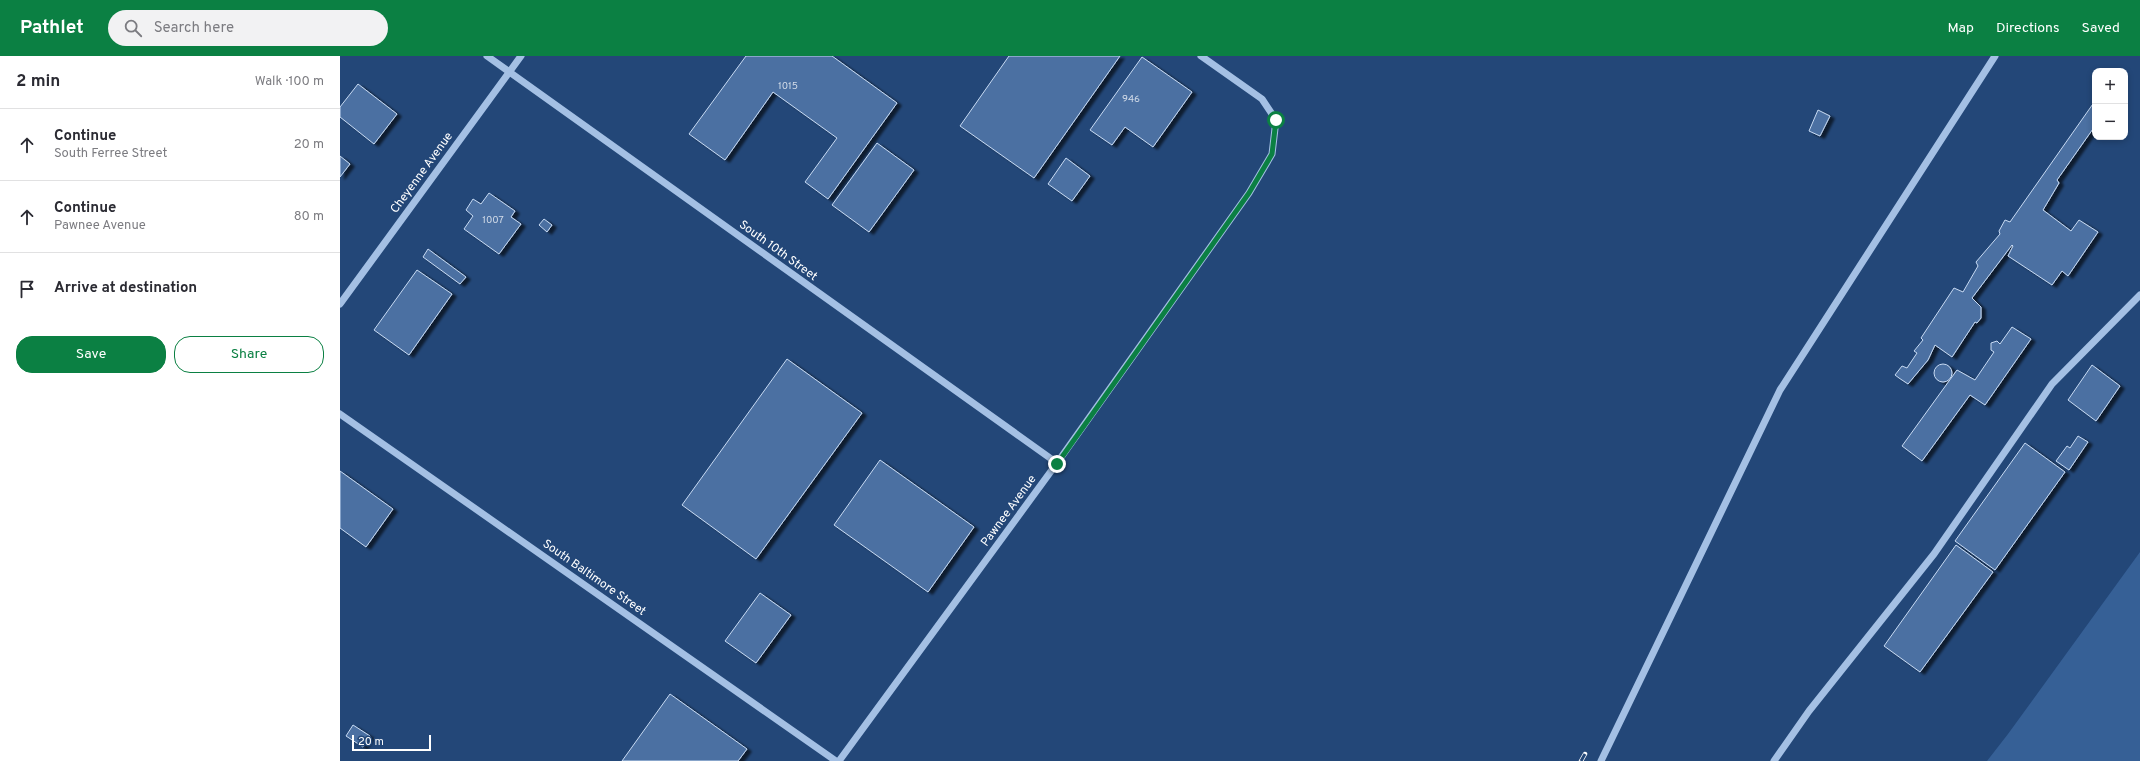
<!DOCTYPE html>
<html lang="en">
<head>
<meta charset="utf-8">
<style>
  body { margin:0; font-family:Overpass,sans-serif; background:#f2f2f3; color:#2b2b33 }
  .controls { position:absolute; right:12px; top:12px; display:grid; overflow:hidden; border-radius:8px; box-shadow:0 2px 6px #0003 }
  .controls button { width:36px; height:36px; display:grid; place-items:center; padding:0; border:0; border-bottom:1px solid #e1e1e2; background:#fff; color:#2b2b33; font:20px sans-serif }
  .scale { position:absolute; left:12px; bottom:10px; width:79px; box-sizing:border-box; padding-left:4px; border:2px solid #fff; border-top:0; font-size:11px; line-height:14px; white-space:nowrap; color:#fff; -webkit-text-stroke:3px #234778; paint-order:stroke }
  .stop { position:absolute; width:12px; height:12px; margin:-9px; border:3px solid #0b8043; border-radius:50%; background:#fff }
  .stop.end { background:#0b8043; border-color:#fff; box-shadow:0 1px 4px #0008 }
  .list { margin:0; padding:0; list-style:none }
  h2 { display:flex; justify-content:space-between; align-items:center; height:52px; margin:0; padding:0 16px; font-size:17px }
  h2 small { font-size:13px; font-weight:400; color:#7c7c81 }
  .list li { display:grid; grid-template-columns:26px 1fr auto; gap:12px; align-items:center; box-sizing:border-box; height:72px; padding:0 16px; border-top:1px solid #e1e1e2 }
  .list b { display:block; font-size:15px; white-space:nowrap }
  .list p { margin:0; font-size:13px; white-space:nowrap; color:#7c7c81 }
  .list em { font-size:13px; font-style:normal; color:#7c7c81 }
  .actions { display:flex; gap:8px; padding:12px 16px }
  .actions a { flex:1; padding:9px 0; border:1px solid #0b8043; border-radius:16px; text-align:center; font-size:14px; color:#0b8043 }
  .actions .main { background:#0b8043; color:#fff }
  .icon { flex:none; width:22px; height:22px; fill:none; stroke:currentColor; stroke-width:2; stroke-linecap:round; stroke-linejoin:round }
  .map { position:relative; flex:none; width:1800px; height:705px; overflow:hidden }
  header { display:flex; align-items:center; gap:24px; box-sizing:border-box; height:56px; padding:0 20px; background:#0b8043; color:#fff }
  header strong { font-size:19px }
  nav { display:flex; gap:22px; margin-inline-start:auto; font-size:14px }
  .search { width:280px; height:36px; background:#f2f2f3; display:flex; align-items:center; gap:10px; box-sizing:border-box; padding:0 14px; border-radius:22px; color:#7c7c81; font-size:15px }
  main { display:flex }
  aside { flex:1; background:#fff }
  .map>svg:first-child { display:block }
</style>
</head>
<body>
<header>
<strong>Pathlet</strong>
<div class="search"><svg class="icon" aria-label="search" viewBox="0 0 24 24"><circle cx="10" cy="10" r="6"/><path d="M15 15l6 6"/></svg>Search here</div>
<nav><a>Map</a><a>Directions</a><a>Saved</a></nav>
</header>
<main>
<aside>
<h2>2 min<small>Walk · 100 m</small></h2>
<ul class="list">
<li><svg class="icon" aria-label="ahead" viewBox="0 0 24 24"><path d="M12 20V5M6 11l6-6 6 6"/></svg><div><b>Continue</b><p>South Ferree Street</p></div><em>20 m</em></li>
<li><svg class="icon" aria-label="ahead" viewBox="0 0 24 24"><path d="M12 20V5M6 11l6-6 6 6"/></svg><div><b>Continue</b><p>Pawnee Avenue</p></div><em>80 m</em></li>
<li><svg class="icon" aria-label="arrive" viewBox="0 0 24 24"><path d="M6 21V4h12l-3 4 3 4H6"/></svg><div><b>Arrive at destination</b></div></li>
</ul>
<div class="actions"><a class="main">Save</a><a>Share</a></div>
</aside>
<div class="map">
<svg width="1800" height="705" viewBox="0 0 1800 705">
  <defs>
    <filter id="shadow"><feDropShadow dx="4.5" dy="2.5" stdDeviation="1" flood-color="#0009"/></filter>
  </defs>
  <rect width="100%" height="100%" fill="#234778"/>
  <polygon fill="#366096" points="1800,496 1800,705 1647,705 1668,678"/>
  <g fill="#4b70a2" stroke="#c7daf3" filter="url(#shadow)">
    <polygon points="406,0 492,0 557,47 488,143 465,126 497,82 433,36 385,104 349,78"/>
    <polygon points="669,0 780,0 694,122 620,70"/>
    <polygon points="802,1 852,36 813,91 785,71 772,89 750,74"/>
    <polygon points="18,28 57,58 34,88 0,61 0,51"/>
    <polygon points="1755,45 1755,70 1717,124 1719,127 1703,154 1731,175 1739,164 1758,176 1728,220 1722,215 1712,229 1668,200 1673,190 1672,189 1632,242 1641,251 1641,262 1637,267 1635,266 1612,301 1595,289 1588,304 1568,328 1559,322 1555,319 1562,310 1567,312 1577,297 1574,295 1583,284 1581,282 1614,232 1623,236 1638,210 1636,206 1660,178 1659,175 1665,164 1670,166"/>
    <polygon points="1478,54 1490,60 1480,80 1469,75"/>
    <polygon points="537,87 574,114 529,176 492,149"/>
    <polygon points="0,100 10,108 0,121"/>
    <polygon points="726,102 750,120 732,145 708,128"/>
    <polygon points="149,137 175,155 171,161 181,168 159,198 124,173 133,160 126,154 133,143 141,148"/>
    <polygon points="204,163 212,169 207,176 199,169"/>
    <polygon points="88,193 126,221 120,228 83,201"/>
    <polygon points="77,214 112,238 69,299 34,274"/>
    <polygon points="1672,271 1691,283 1645,349 1630,339 1582,405 1562,390 1617,314 1635,324 1654,296 1651,294 1651,287 1657,285 1660,288"/>
    <polygon points="447,303 522,357 416,503 342,449"/>
    <circle cx="1603" cy="317" r="9"/>
    <polygon points="1752,309 1780,330 1756,365 1728,344"/>
    <polygon points="1738,380 1748,386 1729,414 1716,405 1727,390 1730,392"/>
    <polygon points="1685,387 1725,416 1655,514 1615,485"/>
    <polygon points="540,404 634,471 588,536 494,469"/>
    <polygon points="0,415 53,453 26,491 0,472"/>
    <polygon points="1616,489 1653,516 1580,616 1544,590"/>
    <polygon points="420,537 451,559 416,607 385,585"/>
    <polygon points="330,638 407,693 398,705 282,705"/>
    <polygon points="13,669 30,680 23,691 6,680"/>
  </g>
  <g fill="none" stroke-linecap="round" stroke-linejoin="round">
    <g stroke="#a4c0e4" stroke-width="7">
      <polyline points="147,0 717,407"/>
      <polyline points="0,248 181,0"/>
      <polyline points="0,358 496,705"/>
      <polyline points="499,705 717,407 909,137 932,98 936,64 922,43 861,0"/>
      <polyline points="1261,705 1440,334 1655,0"/>
      <polyline points="1434,705 1469,655 1594,498 1712,328 1800,239"/>
    </g>
    <g stroke="#fff" stroke-width="4.5">
      <polyline id="rail" points="1241,705 1245,698"/>
    </g>
    <use href="#rail" stroke="#234778" stroke-width="3" stroke-dasharray="9" stroke-linecap="butt"/>
  </g>
  <g fill="none" stroke-linecap="round" stroke-linejoin="round">
    <polyline stroke="#0b8043" stroke-width="5" points="717,408 909,137 932,98 936,64"/>
  </g>
  <g text-anchor="middle" dominant-baseline="central" stroke-width="3" stroke-linejoin="round" paint-order="stroke">
    <g font-size="10" fill="#d2dbe8">
      <text x="448" y="30">1015</text>
      <text x="791" y="43">946</text>
      <text x="153" y="164">1007</text>
    </g>
    <g font-size="12" fill="#fff" stroke="#234778">
      <text transform="translate(82 117) rotate(-54)">Cheyenne Avenue</text>
      <text transform="translate(438 195) rotate(36)">South 10th Street</text>
      <text transform="translate(669 455) rotate(-54)">Pawnee Avenue</text>
      <text transform="translate(254 522) rotate(35)">South Baltimore Street</text>
    </g>
  </g>
</svg>
<div class="controls">
<button>+</button>
<button>−</button>
</div>
<div class="scale">20 m</div>
<div class="stop" style="left:936px;top:64px"></div>
<div class="stop end" style="left:717px;top:408px"></div>
</div>
</main>
</body>
</html>
